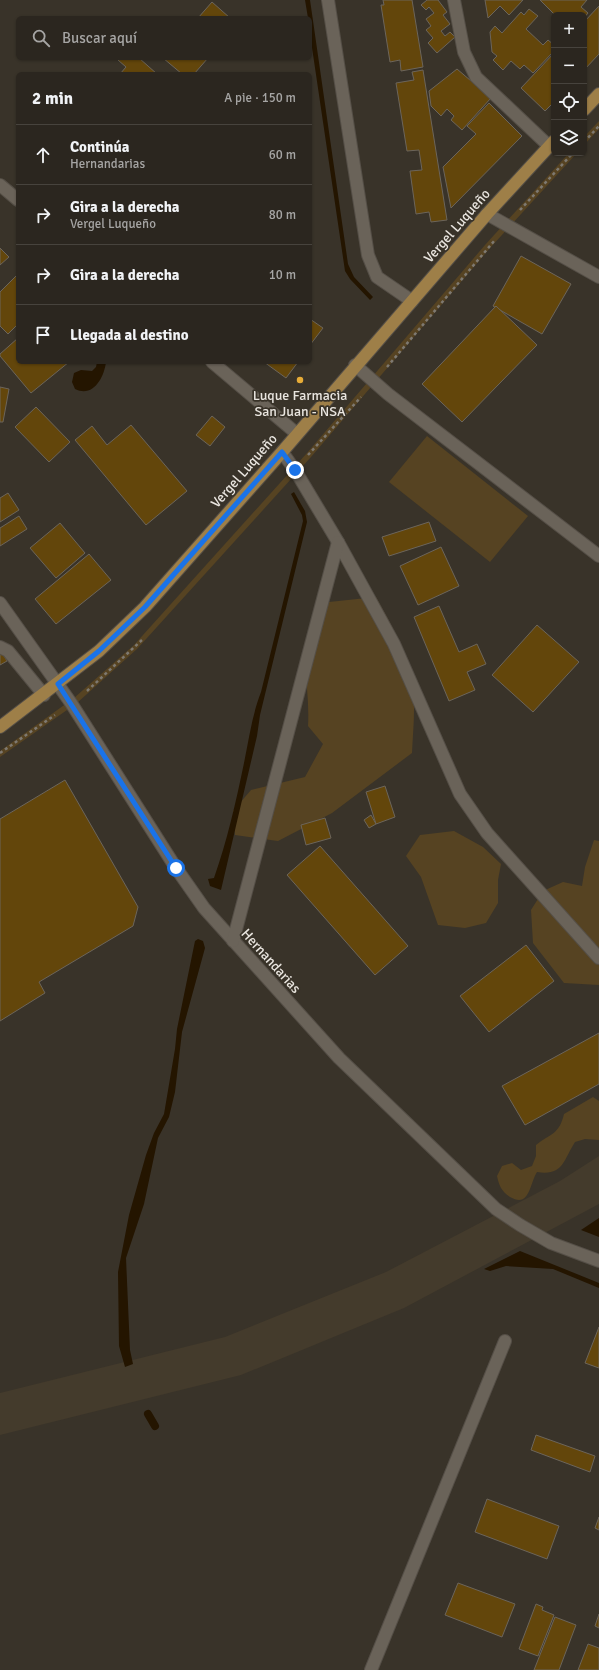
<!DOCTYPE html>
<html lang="es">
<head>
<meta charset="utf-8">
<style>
  body { margin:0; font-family:Signika,sans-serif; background:#332e28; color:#f1f3f6 }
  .controls { position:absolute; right:12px; top:12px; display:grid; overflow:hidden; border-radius:6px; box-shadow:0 1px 3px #0004 }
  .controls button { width:36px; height:36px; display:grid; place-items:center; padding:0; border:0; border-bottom:1px solid #47433d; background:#2b261f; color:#f1f3f6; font:20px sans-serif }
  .stop { position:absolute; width:12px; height:12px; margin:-9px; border:3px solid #1a73e8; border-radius:50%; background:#fff }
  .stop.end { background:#1a73e8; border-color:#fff; box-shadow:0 1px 4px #0008 }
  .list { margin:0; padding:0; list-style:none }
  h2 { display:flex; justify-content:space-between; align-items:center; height:52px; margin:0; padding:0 16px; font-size:17px }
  h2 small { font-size:13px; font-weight:400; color:#a6a5a4 }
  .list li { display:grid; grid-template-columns:26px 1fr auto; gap:12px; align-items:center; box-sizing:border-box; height:60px; padding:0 16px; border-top:1px solid #47433d }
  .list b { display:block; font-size:15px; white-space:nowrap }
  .list p { margin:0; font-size:13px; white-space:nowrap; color:#a6a5a4 }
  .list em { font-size:13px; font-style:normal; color:#a6a5a4 }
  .icon { flex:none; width:22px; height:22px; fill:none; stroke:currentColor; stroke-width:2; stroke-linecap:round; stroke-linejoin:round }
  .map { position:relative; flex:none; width:599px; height:1670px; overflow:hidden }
  .search { position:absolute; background:#2b261f; box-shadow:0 1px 3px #0004; left:16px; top:16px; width:296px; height:44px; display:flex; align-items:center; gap:10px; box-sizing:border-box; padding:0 14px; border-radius:6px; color:#a6a5a4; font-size:15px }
  .panel { position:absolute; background:#2b261f; box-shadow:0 1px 3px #0004; left:16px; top:72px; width:296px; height:292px; border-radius:6px }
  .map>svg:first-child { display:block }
</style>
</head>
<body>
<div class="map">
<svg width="599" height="1670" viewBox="0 0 599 1670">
  <rect width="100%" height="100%" fill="#393329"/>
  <polygon fill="#443b2c" points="599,1156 599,1204 404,1308 241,1375 0,1435 0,1393 225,1337 386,1272 560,1181"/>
  <g fill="#564322">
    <polygon points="599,121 599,129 584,145 584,137"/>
    <polygon points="569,153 577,153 490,248 311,457 137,649 77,703 0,757 0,751 74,698 134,645 307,453 485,245"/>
    <polygon points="427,436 528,516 490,562 389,482"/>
    <path d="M376,597C391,624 406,651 412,682C416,705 413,730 412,753L332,813L278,841L235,835L233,811L251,790L305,777L323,744L308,726C310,696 302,665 308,636C310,627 324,610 329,602Z"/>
    <polygon points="454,831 483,847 501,864 498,880 498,903 486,923 465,928 438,925 421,877 406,856 420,835"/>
    <polygon points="594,840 599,841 599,985 564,983 533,943 531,910 543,891 563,882 582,886 585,867"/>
    <path d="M593,1097L599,1101V1140L585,1139L575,1142C563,1161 563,1176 537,1172C529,1185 530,1208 510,1197C501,1191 499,1185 497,1176L502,1166L512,1163L521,1170L532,1166L536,1156V1145C551,1133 559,1135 564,1114Z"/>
  </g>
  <g fill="#241500">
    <polygon points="305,0 310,0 348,264 354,277 373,297 370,300 350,279 345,271 310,34 310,18 308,18"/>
    <path d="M97,362H106C104,378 93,398 75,389L72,382L74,373L81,370L92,371L96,367Z"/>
    <path d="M294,492L305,511L307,522L260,715L257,736L221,890L210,886L208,879L214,878C227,841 236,802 244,763C249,739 252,715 261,692L303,521L302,515L291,494Z"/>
    <polygon points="198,939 203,941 205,948 182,1032 175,1092 169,1117 158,1138 144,1204 126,1258 130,1350 133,1364 125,1367 119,1346 118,1272 129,1215 146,1155 154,1133 164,1114 175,1049 177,1029 195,941"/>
    <polygon points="599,1218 599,1237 581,1230"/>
    <polygon points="520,1251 599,1283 599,1288 553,1269 506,1266 490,1271 484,1269"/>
  </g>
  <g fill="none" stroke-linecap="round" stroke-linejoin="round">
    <polyline stroke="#241500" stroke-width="8" points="148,1414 155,1426"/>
  </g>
  <g fill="#63460b" stroke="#6c655b">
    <polygon points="383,0 412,0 423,67 401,71 400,60 390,62 381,5 384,5"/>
    <polygon points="427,0 438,0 447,12 443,15 450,24 441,31 445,36 450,32 455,37 437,53 428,43 433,38 426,30 431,26 426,19 434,13 429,7 426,10 421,5"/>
    <polygon points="485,0 523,0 509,15 500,6 488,18"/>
    <polygon points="540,0 587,0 581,7 588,13 584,18 584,15 555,15"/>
    <polygon points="212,2 230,18 198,18"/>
    <polygon points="599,6 599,54 584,70 584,22"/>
    <polygon points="529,9 538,16 526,29 543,45 548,40 554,45 554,51 533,73 524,65 520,69 511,61 503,70 493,60 497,56 492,52 490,32 495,26 502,33 521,12 524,15"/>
    <polygon points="554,53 554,102 545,111 521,88"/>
    <polygon points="120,58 139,58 157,74 120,74 126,67 118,60"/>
    <polygon points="163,58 208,58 194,74 182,74"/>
    <polygon points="457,69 491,98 462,130 451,120 454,116 447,109 441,116 431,106 429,91"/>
    <polygon points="423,70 447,220 431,222 429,212 416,214 410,171 422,170 419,150 407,151 396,83 414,80 412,72"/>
    <polygon points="489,103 522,136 451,208 443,167 476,134 467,126"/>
    <polygon points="0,248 9,257 0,265"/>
    <polygon points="521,256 571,284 542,334 493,306"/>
    <polygon points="18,274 18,324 8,334 0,326 0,292"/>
    <polygon points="496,306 537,345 462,422 422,384"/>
    <polygon points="310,319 323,328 310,345"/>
    <polygon points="18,338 18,362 69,362 31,393 0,356 0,354"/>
    <polygon points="264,362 298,362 286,378"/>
    <polygon points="0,387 9,389 3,422 0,422"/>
    <polygon points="36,407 70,442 49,462 15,427"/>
    <polygon points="212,416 225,427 210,446 196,435"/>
    <polygon points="131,425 187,491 146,525 75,440 92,426 107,445"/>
    <polygon points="8,493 19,510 0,522 0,498"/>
    <polygon points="19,516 27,529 0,546 0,528"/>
    <polygon points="429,522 436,541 389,556 382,537"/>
    <polygon points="60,523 85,553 56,578 30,548"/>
    <polygon points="441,547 459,586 418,605 400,566"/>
    <polygon points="89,554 111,580 56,624 35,599"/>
    <polygon points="439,606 459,652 477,644 486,664 467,672 475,690 449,701 414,617"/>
    <polygon points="537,625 579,662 533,712 492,675"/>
    <polygon points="0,648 7,661 0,665"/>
    <polygon points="65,780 138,907 133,926 39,982 45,993 0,1021 0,819"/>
    <polygon points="385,786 395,817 376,824 366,792"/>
    <polygon points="371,815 376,824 369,828 364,820"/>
    <polygon points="325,818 331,838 306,845 301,825"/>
    <polygon points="320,846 408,946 375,975 287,875"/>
    <polygon points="526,945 554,981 489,1032 460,996"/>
    <polygon points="599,1033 599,1084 525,1125 502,1086"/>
    <polygon points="599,1327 599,1368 585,1363"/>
    <polygon points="536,1435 595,1456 590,1472 531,1450"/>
    <polygon points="487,1499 559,1526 547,1559 475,1532"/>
    <polygon points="599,1517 599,1530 595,1528"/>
    <polygon points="458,1583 515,1604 502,1637 445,1615"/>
    <polygon points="536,1604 543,1607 542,1610 554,1615 538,1656 519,1649"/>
    <polygon points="599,1614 599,1628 595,1626"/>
    <polygon points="555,1617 576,1625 559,1670 534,1670"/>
    <polygon points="588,1644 599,1648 599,1670 578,1670"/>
  </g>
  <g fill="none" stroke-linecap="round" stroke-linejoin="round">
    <g stroke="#554f47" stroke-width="14">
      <g id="minor">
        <polyline points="328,0 368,255 377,277 412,301"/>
        <polyline points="454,0 464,52 476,77 549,146"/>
        <polyline points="0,185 18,200"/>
        <polyline points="487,214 599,277"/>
        <polyline points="212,362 296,433"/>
        <polyline points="355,365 388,394 599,556"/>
        <polyline points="282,452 295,470 338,542 394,644 460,794 487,833 599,958"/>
        <polyline points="0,603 71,703 176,868 204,908 339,1058 496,1209 520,1225 551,1243 599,1261"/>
        <polyline points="0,647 8,651 44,695"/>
        <polyline points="233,941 338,542"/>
        <polyline points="371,1670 505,1341"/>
      </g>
    </g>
    <g stroke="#554f47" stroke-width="14">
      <g id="major">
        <polyline points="584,110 599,94"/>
        <polyline points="0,727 99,651 145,607 282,452 487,214 554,141"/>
      </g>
    </g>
    <g stroke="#7e7971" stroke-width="2.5" stroke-dasharray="3 3" stroke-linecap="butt">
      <polyline points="584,142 599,126"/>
      <polyline points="520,210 573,153"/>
      <polyline points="387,367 495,240"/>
      <polyline points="308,455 361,397"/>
      <polyline points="87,691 143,639"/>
      <polyline points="0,753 55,715"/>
    </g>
    <use href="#minor" stroke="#6a6359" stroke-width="12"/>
    <use href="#major" stroke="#9e7f48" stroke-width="12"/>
  </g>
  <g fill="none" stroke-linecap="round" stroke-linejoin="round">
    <polyline stroke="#1a73e8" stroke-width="5" points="176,868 58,684 99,651 145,607 282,452 295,470"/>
  </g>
  <circle fill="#e7ac37" stroke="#393329" stroke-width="1.5" cx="300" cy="380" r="4"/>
  <g text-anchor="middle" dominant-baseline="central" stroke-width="3.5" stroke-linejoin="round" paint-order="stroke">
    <g font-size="14" fill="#eae6e0" stroke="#393329">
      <text transform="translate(457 226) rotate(-49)">Vergel Luqueño</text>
      <text transform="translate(244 471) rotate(-49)">Vergel Luqueño</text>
      <text transform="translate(271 961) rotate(48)">Hernandarias</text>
    </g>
    <g font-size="14" fill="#eae6e0" stroke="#393329">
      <text x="300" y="395">Luque Farmacia<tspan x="300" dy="16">San Juan - NSA</tspan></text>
    </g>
  </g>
</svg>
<div class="controls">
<button>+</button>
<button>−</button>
<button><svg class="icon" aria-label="locate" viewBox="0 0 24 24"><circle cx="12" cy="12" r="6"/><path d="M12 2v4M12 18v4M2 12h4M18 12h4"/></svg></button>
<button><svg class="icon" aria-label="layers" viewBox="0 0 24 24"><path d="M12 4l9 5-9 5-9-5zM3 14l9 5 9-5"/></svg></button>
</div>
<div class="stop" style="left:176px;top:868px"></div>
<div class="stop end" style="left:295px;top:470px"></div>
<div class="search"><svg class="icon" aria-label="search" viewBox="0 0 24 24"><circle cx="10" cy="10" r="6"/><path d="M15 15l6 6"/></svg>Buscar aquí</div>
<section class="panel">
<h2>2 min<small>A pie · 150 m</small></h2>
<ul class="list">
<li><svg class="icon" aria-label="ahead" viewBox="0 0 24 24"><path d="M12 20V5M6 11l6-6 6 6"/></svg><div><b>Continúa</b><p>Hernandarias</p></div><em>60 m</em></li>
<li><svg class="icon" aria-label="right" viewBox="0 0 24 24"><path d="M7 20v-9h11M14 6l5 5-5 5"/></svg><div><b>Gira a la derecha</b><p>Vergel Luqueño</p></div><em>80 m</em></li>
<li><svg class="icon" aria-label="right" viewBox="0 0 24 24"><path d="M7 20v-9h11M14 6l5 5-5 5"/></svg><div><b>Gira a la derecha</b></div><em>10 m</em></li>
<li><svg class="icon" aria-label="arrive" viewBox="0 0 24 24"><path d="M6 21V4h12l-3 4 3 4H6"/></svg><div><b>Llegada al destino</b></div></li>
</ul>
</section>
</div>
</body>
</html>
